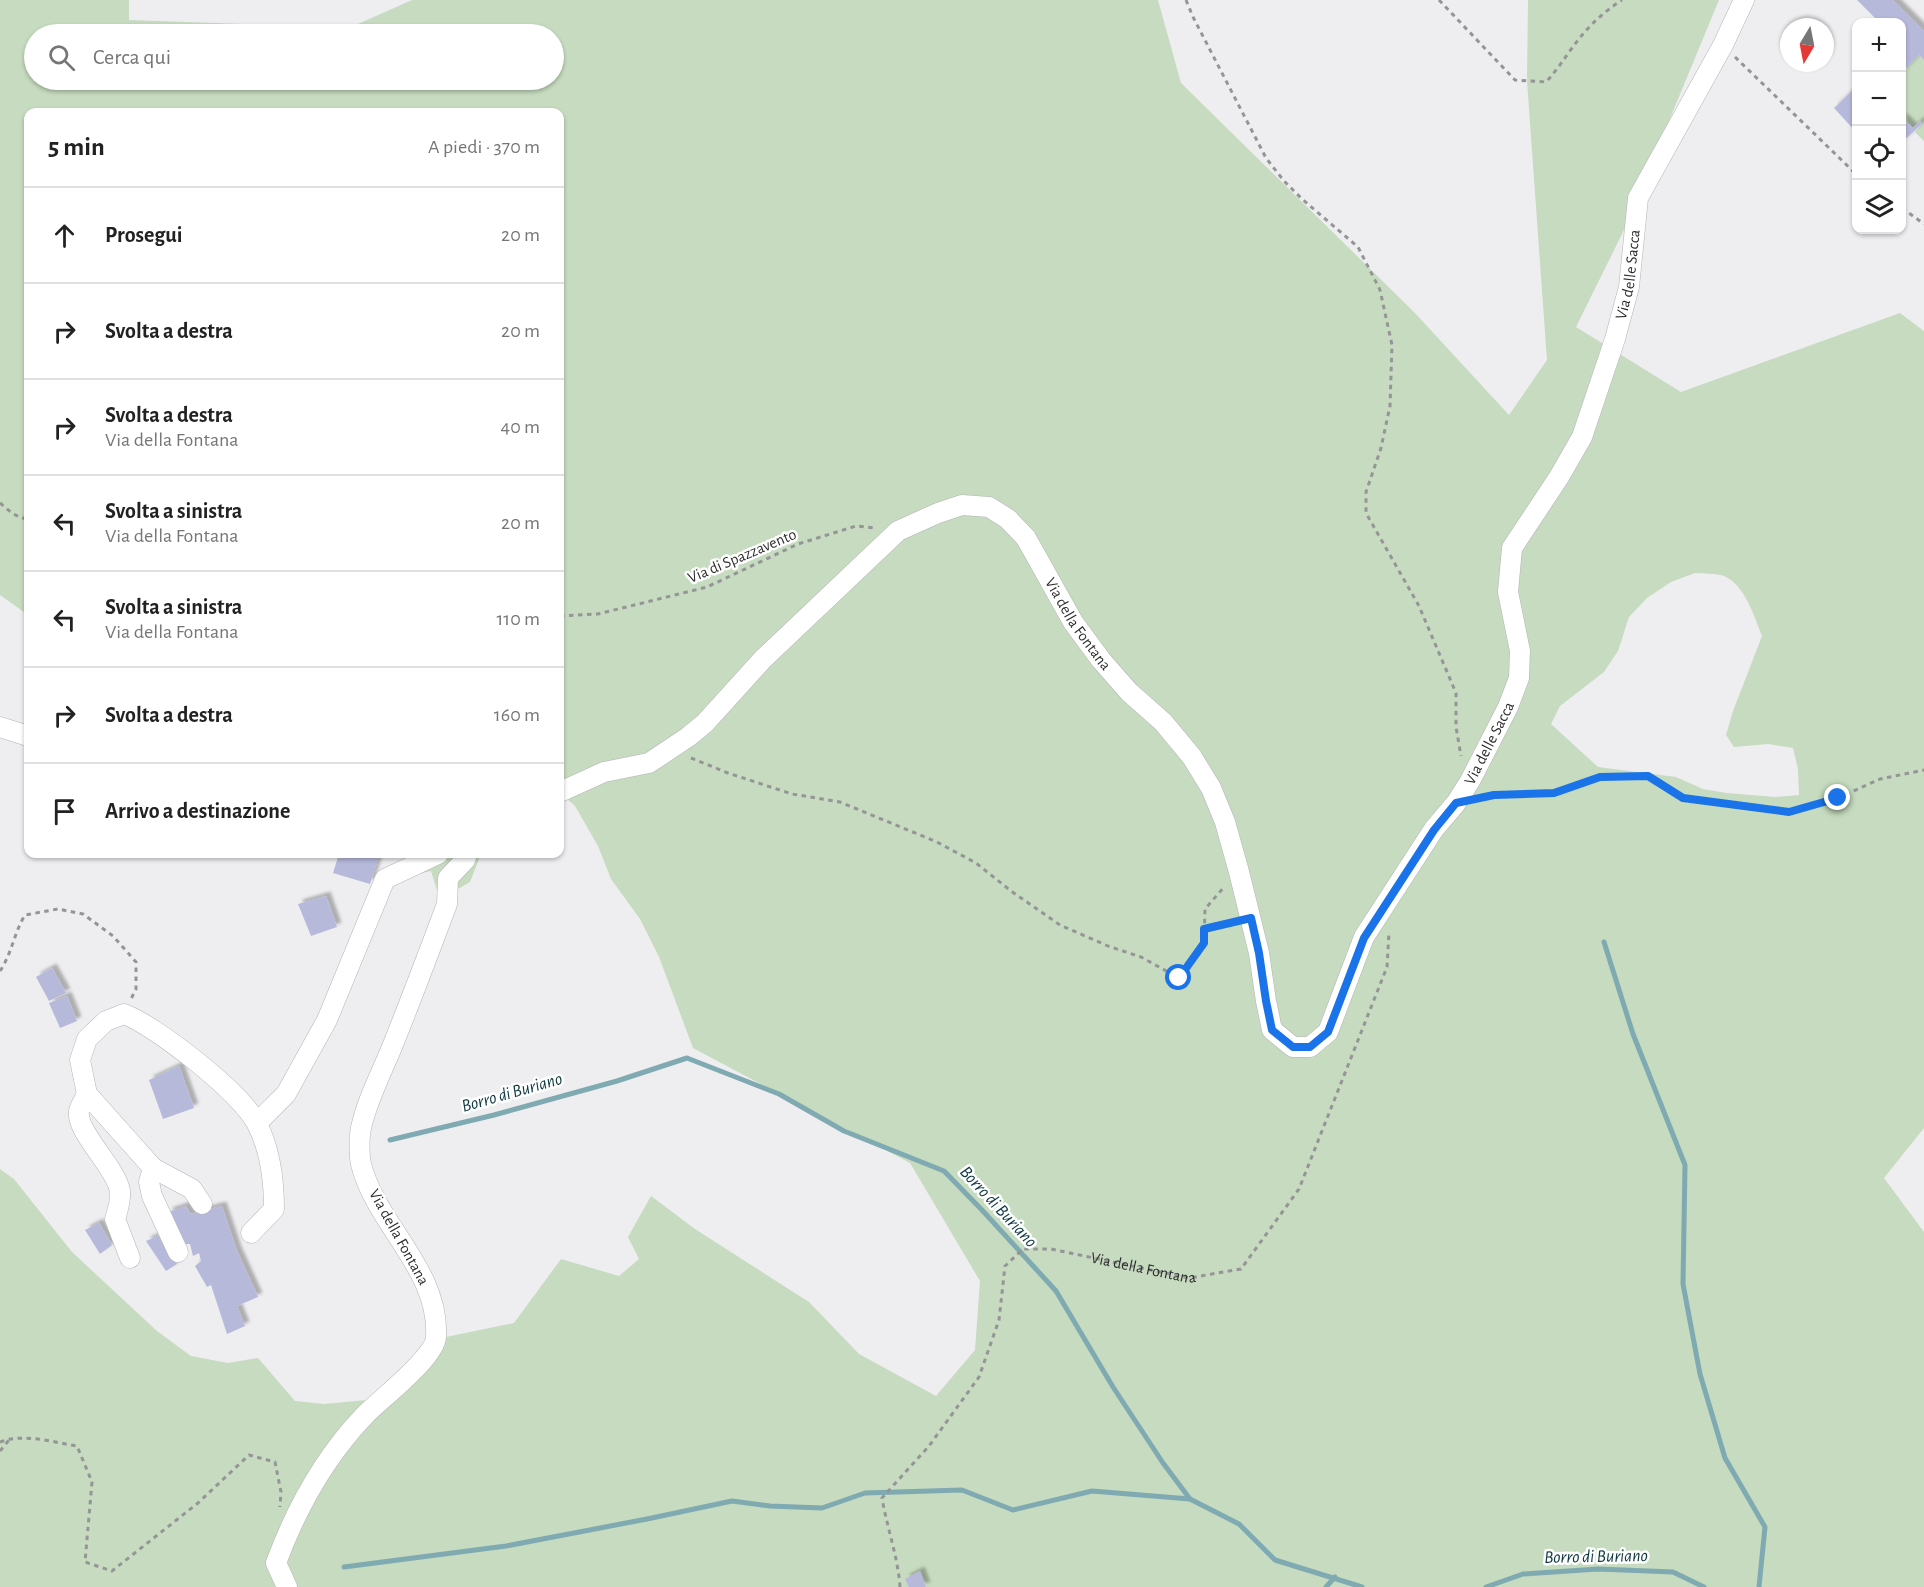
<!DOCTYPE html>
<html lang="it">
<head>
<meta charset="utf-8">
<style>
  body { margin:0; font-family:"Alegreya Sans",sans-serif; background:#f6f6f6; color:#222 }
  .controls { position:absolute; right:18px; top:18px; display:grid; overflow:hidden; border-radius:12px; box-shadow:0 2px 4px #0004 }
  .controls button { width:54px; height:54px; display:grid; place-items:center; padding:0; border:0; border-bottom:2px solid #e0e0e0; background:#fff; color:#222; font:30px sans-serif }
  .compass { position:absolute; left:1780px; top:18px; width:54px; height:54px; border-radius:50%; background:#fff; box-shadow:0 2px 4px #0004; rotate:190deg }
  .stop { position:absolute; width:18px; height:18px; margin:-14px; border:4px solid #1a73e8; border-radius:50%; background:#fff }
  .stop.end { background:#1a73e8; border-color:#fff; box-shadow:0 2px 6px #0008 }
  .list { margin:0; padding:0; list-style:none }
  h2 { display:flex; justify-content:space-between; align-items:center; height:78px; margin:0; padding:0 24px; font-size:26px }
  h2 small { font-size:20px; font-weight:400; color:#767676 }
  .list li { display:grid; grid-template-columns:39px 1fr auto; gap:18px; align-items:center; box-sizing:border-box; height:96px; padding:0 24px; border-top:2px solid #e0e0e0 }
  .list b { display:block; font-size:22px; white-space:nowrap }
  .list p { margin:0; font-size:20px; white-space:nowrap; color:#767676 }
  .list em { font-size:20px; font-style:normal; color:#767676 }
  .icon { flex:none; width:33px; height:33px; fill:none; stroke:currentColor; stroke-width:2; stroke-linecap:round; stroke-linejoin:round }
  .map { position:relative; flex:none; width:1924px; height:1587px; overflow:hidden }
  .search { position:absolute; background:#fff; box-shadow:0 2px 4px #0004; left:24px; top:24px; width:540px; height:66px; display:flex; align-items:center; gap:15px; box-sizing:border-box; padding:0 21px; border-radius:33px; color:#767676; font-size:22px }
  .panel { position:absolute; background:#fff; box-shadow:0 2px 4px #0004; left:24px; top:108px; width:540px; height:750px; border-radius:12px }
  .map>svg:first-child { display:block }
</style>
</head>
<body>
<div class="map">
<svg width="1924" height="1587" viewBox="0 0 1924 1587">
  <defs>
    <filter id="shadow"><feDropShadow dx="4.5" dy="-4.5" stdDeviation="1.5" flood-color="#0004"/></filter>
  </defs>
  <rect width="100%" height="100%" fill="#eeeef1"/>
  <g fill="#c6dbbf" fill-rule="evenodd">
    <path d="M0,0H129V20L349,28L412,0H1158L1181,83L1415,313L1509,415L1547,360L1527,81L1528,0H1719L1623,232L1576,327L1681,392L1900,313L1924,331V1128L1884,1178L1924,1232V1587H0V1169L14,1179L72,1252L157,1331L191,1356L228,1363L258,1358L295,1401L324,1404L377,1399L424,1349L430,1329L427,1304L415,1274L385,1229L363,1182L359,1163L357,1137L367,1084L410,984L436,913L439,897L431,871L405,877L420,854H481L470,882L456,890L366,1123L364,1147L366,1166L375,1187L433,1285L446,1337L514,1323L561,1259L619,1276L639,1259L628,1237L651,1196L695,1229L809,1302L859,1354L936,1396L975,1350L980,1281L910,1163L693,1048L659,957L640,919L611,879L598,846L575,806L566,798L560,800V777L564,774L560,764V112H28V615L0,595ZM34,34H554V80H34ZM1695,573C1703,574 1716,573 1724,576C1745,585 1754,616 1762,636L1733,711L1726,735L1734,747L1768,744L1793,748L1798,769L1799,795L1775,797L1726,793L1703,789L1676,777L1598,767L1551,724L1560,706L1604,672L1618,651L1629,617L1647,598L1671,582Z"/>
    <polygon points="1919,55 1924,60 1924,141 1915,132 1922,124 1920,121 1913,128 1902,117 1902,73"/>
  </g>
  <g fill="none" stroke-linecap="round" stroke-linejoin="round">
    <g stroke="#7faab2" stroke-width="5">
      <polyline points="1604,942 1633,1034 1685,1165 1683,1284 1700,1374 1725,1458 1765,1527 1759,1587"/>
      <polyline points="390,1140 494,1115 617,1081 687,1058 779,1094 844,1131 944,1171 982,1210 1056,1291 1113,1387 1163,1463 1190,1499 1239,1524 1275,1560 1362,1587"/>
      <polyline points="344,1567 506,1546 647,1519 732,1501 770,1506 822,1508 865,1493 962,1490 1013,1510 1092,1491 1190,1499"/>
      <polyline points="1326,1587 1335,1577"/>
      <polyline points="1486,1587 1523,1574 1598,1569 1673,1572 1704,1587"/>
    </g>
  </g>
  <g fill="#b7b9db" filter="url(#shadow)">
    <polygon points="1857,0 1893,0 1924,31 1924,60 1919,55 1902,73 1902,22 1879,22"/>
    <polygon points="1856,87 1856,132 1834,108"/>
    <polygon points="1902,117 1913,128 1920,121 1922,124 1902,142"/>
    <polygon points="339,854 373,854 379,856 370,884 333,873"/>
    <polygon points="326,896 337,927 311,936 298,904"/>
    <polygon points="52,968 66,993 49,1001 36,977"/>
    <polygon points="67,996 77,1021 60,1028 49,1003"/>
    <polygon points="179,1066 194,1108 163,1119 149,1080"/>
    <polygon points="186,1206 190,1214 222,1206 237,1251 258,1297 237,1306 245,1326 227,1334 211,1285 207,1287 195,1266 201,1261 199,1253 193,1256 190,1244 181,1244 168,1212"/>
    <polygon points="99,1223 112,1245 100,1254 85,1230"/>
    <polygon points="160,1235 177,1264 166,1271 146,1241"/>
    <polygon points="920,1571 926,1587 909,1587 905,1579"/>
  </g>
  <g fill="none" stroke-linecap="round" stroke-linejoin="round">
    <g stroke="#b3b4b6" stroke-width="21">
      <g id="minor">
        <polyline points="0,727 28,736"/>
        <path id="s2" d="M560,792L604,772L649,763L688,737L705,723L763,659L898,531L938,513L962,505L989,507L1008,519L1026,538L1073,622L1101,660L1129,692L1163,722L1192,757L1211,788L1225,822L1239,872L1259,953L1266,1001L1272,1030L1293,1047H1310L1328,1032L1364,937L1434,829L1456,803L1470,781L1508,707L1519,678L1520,651L1508,592L1512,548L1559,477L1582,437L1615,339L1629,287L1638,198L1723,45L1744,0"/>
        <path d="M87,1094C85,1099 80,1106 79,1111C75,1131 116,1167 120,1191C121,1200 118,1210 115,1219L130,1258"/>
        <polyline points="257,1123 286,1094 327,1020 385,879 438,854"/>
        <polyline points="153,1168 149,1182 152,1196 178,1252"/>
        <path d="M202,1204L192,1189L153,1168L87,1094L80,1060L87,1039L106,1021L124,1014C156,1026 242,1093 257,1124C270,1149 274,1180 274,1209L251,1233"/>
        <path d="M287,1587L276,1563C296,1509 324,1458 364,1416C379,1400 435,1358 436,1337C440,1270 376,1225 361,1164C359,1154 359,1137 361,1128C367,1100 381,1074 392,1047C411,1000 429,952 447,904L448,878L465,860L467,854"/>
      </g>
    </g>
    <g stroke="#959597" stroke-width="3" stroke-dasharray="4.5 4.5" stroke-linecap="butt">
      <polyline points="1186,0 1193,17 1266,158 1284,181 1302,199 1358,247 1380,290 1392,345 1390,406 1381,448 1366,492 1366,513 1419,606 1456,693 1456,727 1461,756"/>
      <path d="M1439,0L1515,80L1546,82C1560,67 1570,49 1583,34C1594,21 1608,9 1622,0"/>
      <polyline points="1735,57 1856,174"/>
      <polyline points="1902,208 1924,224"/>
      <polyline points="0,503 13,514 28,520"/>
      <polyline points="560,616 598,614 707,587 798,544 856,526 875,528"/>
      <polyline points="691,758 728,773 792,794 840,802 937,842 976,863 1011,891 1060,925 1108,946 1141,957 1179,978 1204,943 1205,909 1225,886"/>
      <polyline points="1481,798 1494,795 1554,793 1600,776 1649,776 1683,798 1789,812 1838,798 1880,779 1924,770"/>
      <polyline points="1204,929 1235,922"/>
      <path d="M0,971C12,953 14,933 25,915L58,909L83,914L113,936L136,962V989L131,999"/>
      <path d="M0,1442C24,1433 52,1442 77,1446L92,1482L85,1562L112,1571L198,1503L249,1455L275,1462L281,1492L280,1507"/>
      <polyline points="0,1451 9,1440"/>
      <path id="s1" d="M900,1587C898,1557 887,1528 882,1498L929,1446L979,1377L999,1320L1005,1266L1023,1249H1051L1189,1278L1241,1269L1299,1189L1387,967L1389,932"/>
    </g>
    <use href="#minor" stroke="#fff" stroke-width="20"/>
  </g>
  <g fill="none" stroke-linecap="round" stroke-linejoin="round">
    <polyline stroke="#1a73e8" stroke-width="8" points="1179,978 1204,943 1204,929 1251,918 1259,953 1266,1001 1272,1030 1293,1047 1310,1047 1328,1032 1364,938 1434,830 1456,803 1494,795 1554,793 1600,777 1648,776 1683,798 1789,812 1838,798"/>
  </g>
  <g text-anchor="middle" dominant-baseline="central" stroke-width="5" stroke-linejoin="round" paint-order="stroke">
    <g font-size="16" fill="#2d2d2e" stroke="#fff">
      <text stroke="none"><textPath href="#s2" startOffset="2048">Via delle Sacca</textPath></text>
      <text transform="translate(742 556) rotate(-23)">Via di Spazzavento</text>
      <text stroke="none"><textPath href="#s2" startOffset="681">Via della Fontana</textPath></text>
      <text stroke="none"><textPath href="#s2" startOffset="1544">Via delle Sacca</textPath></text>
      <text transform="translate(399 1237) rotate(61)">Via della Fontana</text>
      <text stroke="none"><textPath href="#s1" startOffset="508">Via della Fontana</textPath></text>
    </g>
    <g font-size="18" font-style="italic" fill="#0e3840" stroke="#fff">
      <text transform="translate(512 1093) rotate(-16)">Borro di Buriano</text>
      <text transform="translate(998 1207) rotate(47)">Borro di Buriano</text>
      <text transform="translate(1596 1557) rotate(-1)">Borro di Buriano</text>
    </g>
  </g>
</svg>
<div class="controls">
<button>+</button>
<button>−</button>
<button><svg class="icon" aria-label="locate" viewBox="0 0 24 24"><circle cx="12" cy="12" r="6"/><path d="M12 2v4M12 18v4M2 12h4M18 12h4"/></svg></button>
<button><svg class="icon" aria-label="layers" viewBox="0 0 24 24"><path d="M12 4l9 5-9 5-9-5zM3 14l9 5 9-5"/></svg></button>
</div>
<svg class="compass" viewBox="-18 -18 36 36"><path d="M0-13l5 13h-10z" fill="#e53935"/><path d="M0 13l5-13h-10z" fill="#767676"/></svg>
<div class="stop" style="left:1179px;top:978px"></div>
<div class="stop end" style="left:1838px;top:798px"></div>
<div class="search"><svg class="icon" aria-label="search" viewBox="0 0 24 24"><circle cx="10" cy="10" r="6"/><path d="M15 15l6 6"/></svg>Cerca qui</div>
<section class="panel">
<h2>5 min<small>A piedi · 370 m</small></h2>
<ul class="list">
<li><svg class="icon" aria-label="ahead" viewBox="0 0 24 24"><path d="M12 20V5M6 11l6-6 6 6"/></svg><div><b>Prosegui</b></div><em>20 m</em></li>
<li><svg class="icon" aria-label="right" viewBox="0 0 24 24"><path d="M7 20v-9h11M14 6l5 5-5 5"/></svg><div><b>Svolta a destra</b></div><em>20 m</em></li>
<li><svg class="icon" aria-label="right" viewBox="0 0 24 24"><path d="M7 20v-9h11M14 6l5 5-5 5"/></svg><div><b>Svolta a destra</b><p>Via della Fontana</p></div><em>40 m</em></li>
<li><svg class="icon" aria-label="left" viewBox="0 0 24 24"><path d="M17 20v-9H6M10 6l-5 5 5 5"/></svg><div><b>Svolta a sinistra</b><p>Via della Fontana</p></div><em>20 m</em></li>
<li><svg class="icon" aria-label="left" viewBox="0 0 24 24"><path d="M17 20v-9H6M10 6l-5 5 5 5"/></svg><div><b>Svolta a sinistra</b><p>Via della Fontana</p></div><em>110 m</em></li>
<li><svg class="icon" aria-label="right" viewBox="0 0 24 24"><path d="M7 20v-9h11M14 6l5 5-5 5"/></svg><div><b>Svolta a destra</b></div><em>160 m</em></li>
<li><svg class="icon" aria-label="arrive" viewBox="0 0 24 24"><path d="M6 21V4h12l-3 4 3 4H6"/></svg><div><b>Arrivo a destinazione</b></div></li>
</ul>
</section>
</div>
</body>
</html>
